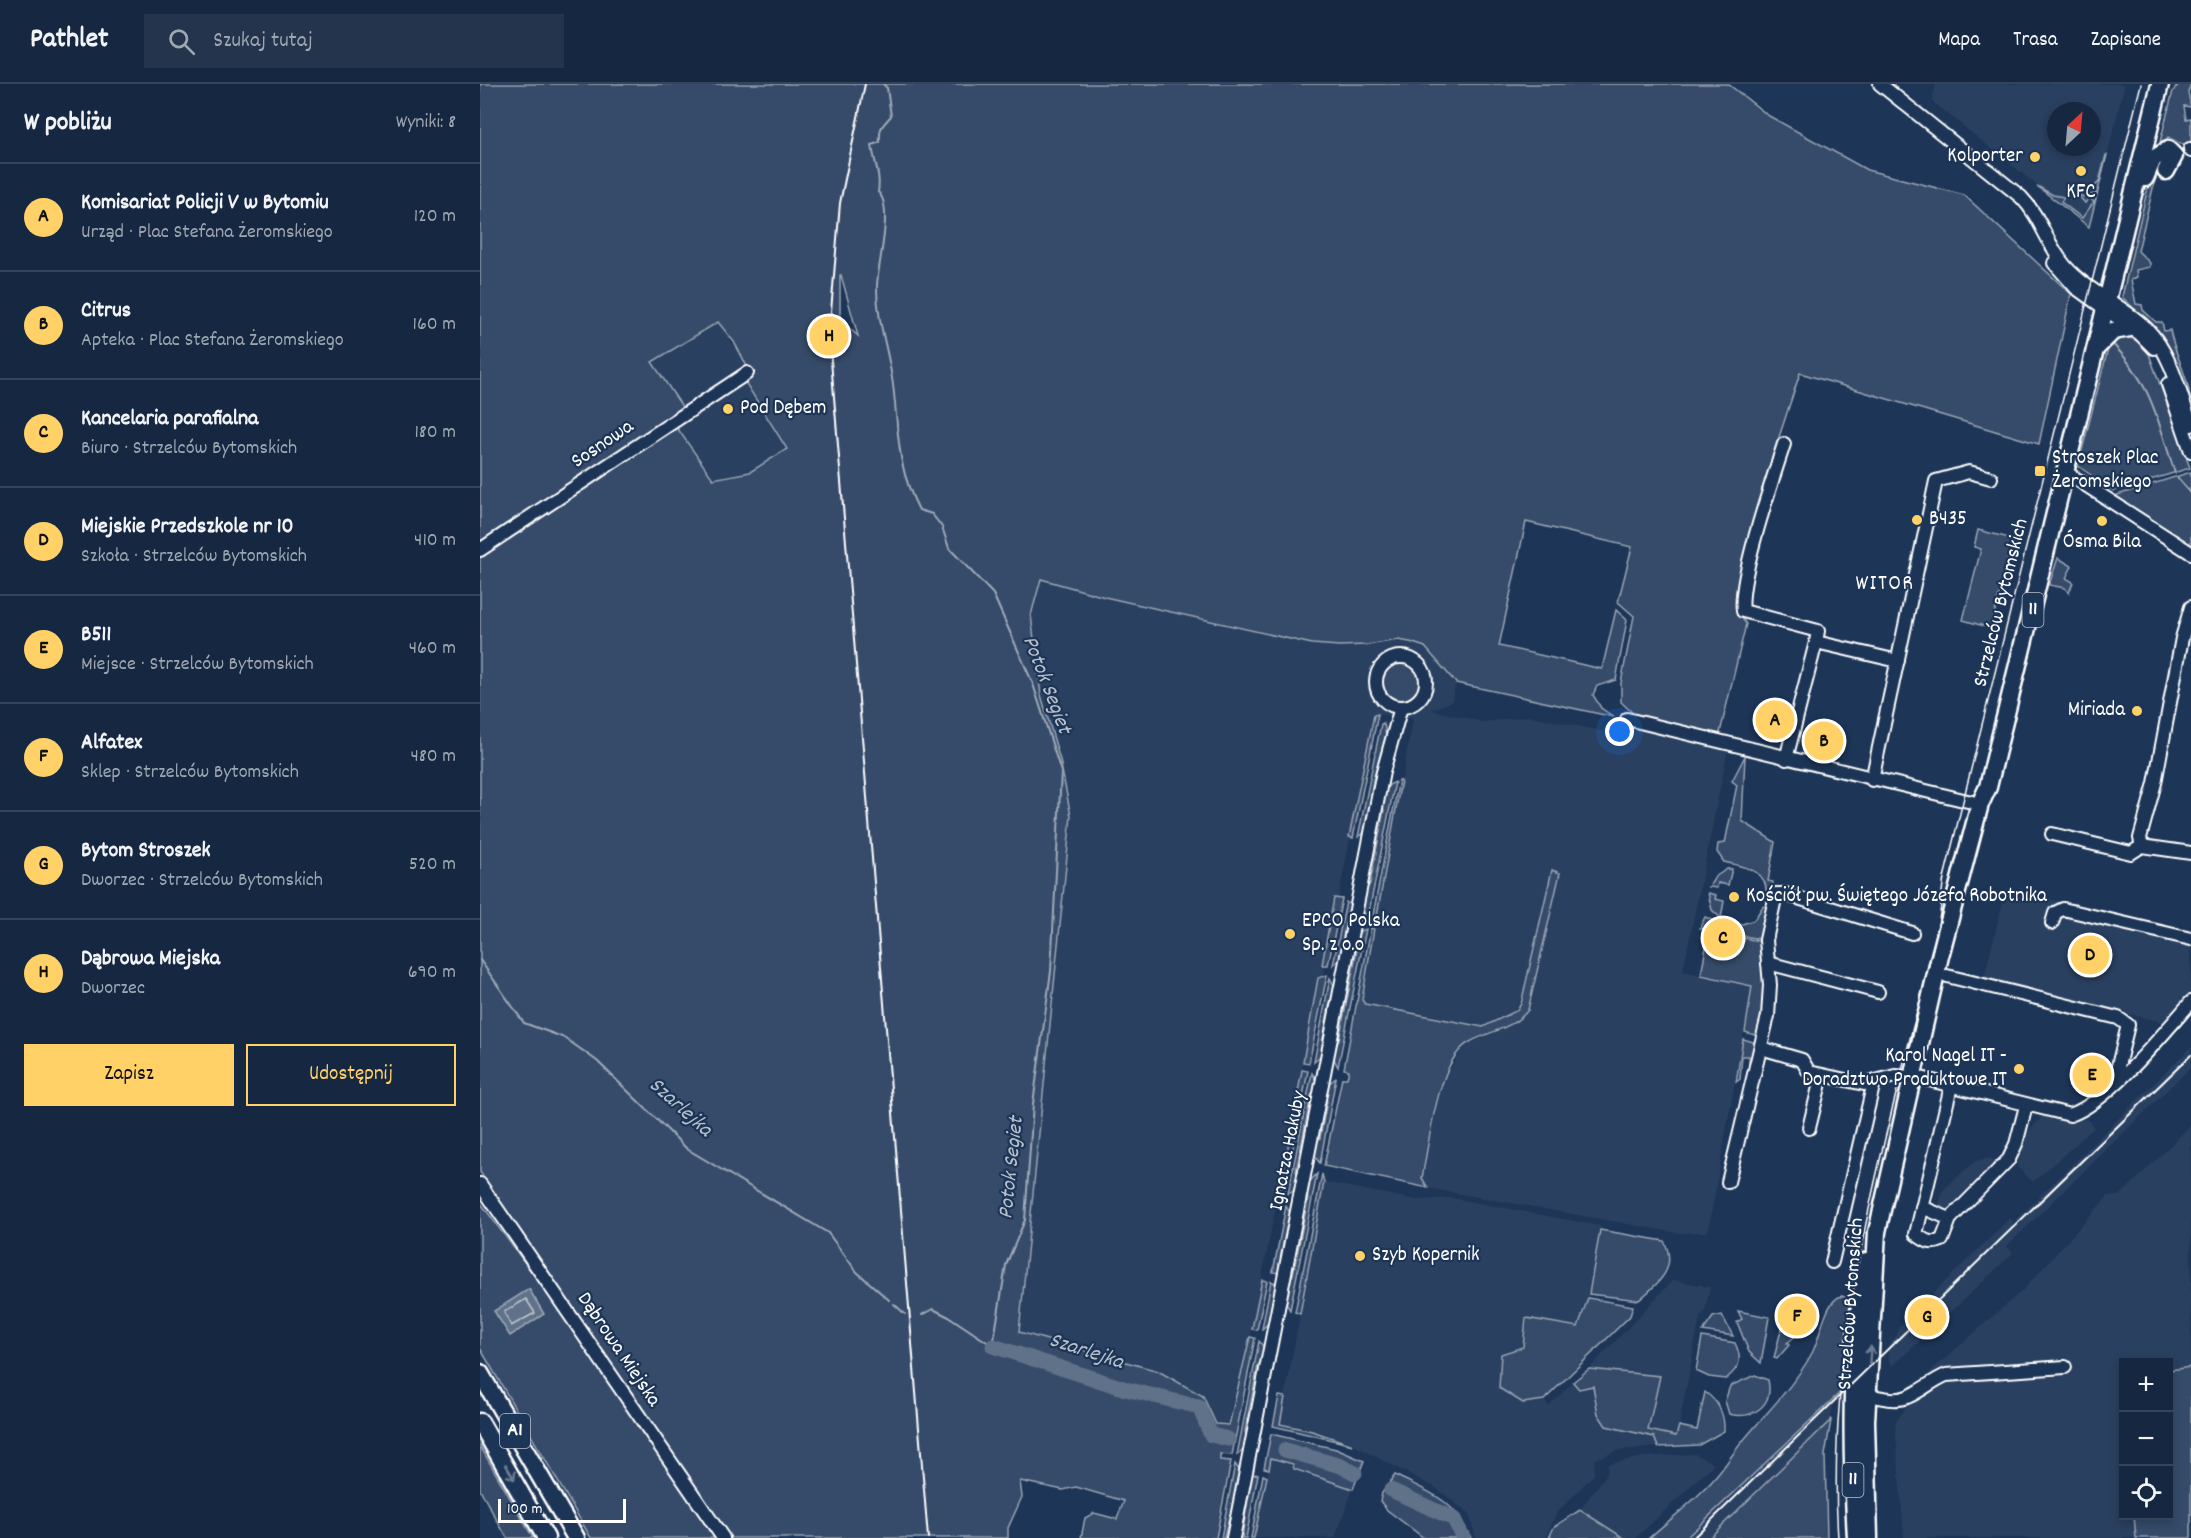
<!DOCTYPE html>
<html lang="pl">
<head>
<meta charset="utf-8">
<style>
  body { margin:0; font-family:Dekko,sans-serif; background:#23344c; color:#f1f3f6 }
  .controls { position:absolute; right:18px; bottom:18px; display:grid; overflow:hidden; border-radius:0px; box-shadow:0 3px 9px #0003 }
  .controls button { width:54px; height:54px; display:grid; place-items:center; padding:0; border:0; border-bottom:2px solid #35445a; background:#162841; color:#f1f3f6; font:30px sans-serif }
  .compass { position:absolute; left:1567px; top:18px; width:54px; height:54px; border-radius:50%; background:#162841; box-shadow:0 3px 9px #0003; rotate:26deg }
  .scale { position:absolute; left:18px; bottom:15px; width:128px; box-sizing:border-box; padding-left:6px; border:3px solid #fff; border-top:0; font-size:16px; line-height:21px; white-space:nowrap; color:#fff; -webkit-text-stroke:4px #1d3557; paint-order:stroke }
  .you { position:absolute; left:1140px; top:648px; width:21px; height:21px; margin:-15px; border:4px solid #fff; border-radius:50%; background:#1a73e8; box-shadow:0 0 0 9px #1a73e833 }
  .badge { display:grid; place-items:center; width:39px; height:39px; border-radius:50%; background:#ffd166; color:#111; font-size:20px; font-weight:700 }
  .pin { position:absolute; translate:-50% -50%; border:3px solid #fff; box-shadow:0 2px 6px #0006 }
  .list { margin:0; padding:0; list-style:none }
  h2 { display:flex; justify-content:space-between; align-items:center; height:78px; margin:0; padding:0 24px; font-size:26px }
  h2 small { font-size:20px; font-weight:400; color:#9ea6b1 }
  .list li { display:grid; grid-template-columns:39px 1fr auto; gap:18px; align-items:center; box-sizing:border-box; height:108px; padding:0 24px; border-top:2px solid #35445a }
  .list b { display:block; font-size:22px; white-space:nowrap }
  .list p { margin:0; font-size:20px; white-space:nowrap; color:#9ea6b1 }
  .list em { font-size:20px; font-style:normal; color:#9ea6b1 }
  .actions { display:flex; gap:12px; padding:18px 24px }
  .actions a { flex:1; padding:14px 0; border:2px solid #ffd166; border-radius:0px; text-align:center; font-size:21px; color:#ffd166 }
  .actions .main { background:#ffd166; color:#111 }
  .icon { flex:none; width:33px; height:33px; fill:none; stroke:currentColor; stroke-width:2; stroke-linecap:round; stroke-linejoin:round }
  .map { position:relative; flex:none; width:1711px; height:1454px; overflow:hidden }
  header { display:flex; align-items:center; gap:36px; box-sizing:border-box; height:84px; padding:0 30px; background:#162841; border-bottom:2px solid #35445a }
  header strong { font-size:28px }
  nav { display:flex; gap:33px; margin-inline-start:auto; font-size:21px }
  .search { width:420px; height:54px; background:#23344c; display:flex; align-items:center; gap:15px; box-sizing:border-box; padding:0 21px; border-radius:0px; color:#9ea6b1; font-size:22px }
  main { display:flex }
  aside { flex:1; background:#162841 }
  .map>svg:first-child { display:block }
</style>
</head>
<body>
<header>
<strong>Pathlet</strong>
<div class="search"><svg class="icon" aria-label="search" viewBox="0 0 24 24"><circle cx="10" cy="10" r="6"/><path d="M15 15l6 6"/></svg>Szukaj tutaj</div>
<nav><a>Mapa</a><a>Trasa</a><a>Zapisane</a></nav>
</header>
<main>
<aside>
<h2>W pobliżu<small>Wyniki: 8</small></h2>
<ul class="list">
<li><span class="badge">A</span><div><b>Komisariat Policji V w Bytomiu</b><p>Urząd · Plac Stefana Żeromskiego</p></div><em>120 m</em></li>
<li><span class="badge">B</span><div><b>Citrus</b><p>Apteka · Plac Stefana Żeromskiego</p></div><em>160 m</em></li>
<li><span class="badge">C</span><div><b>Kancelaria parafialna</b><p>Biuro · Strzelców Bytomskich</p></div><em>180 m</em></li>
<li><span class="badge">D</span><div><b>Miejskie Przedszkole nr 10</b><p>Szkoła · Strzelców Bytomskich</p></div><em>410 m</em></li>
<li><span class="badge">E</span><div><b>B511</b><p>Miejsce · Strzelców Bytomskich</p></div><em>460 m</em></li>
<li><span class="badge">F</span><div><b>Alfatex</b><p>Sklep · Strzelców Bytomskich</p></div><em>480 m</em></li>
<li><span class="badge">G</span><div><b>Bytom Stroszek</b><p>Dworzec · Strzelców Bytomskich</p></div><em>520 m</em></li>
<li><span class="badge">H</span><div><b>Dąbrowa Miejska</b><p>Dworzec</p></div><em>690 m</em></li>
</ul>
<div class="actions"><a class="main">Zapisz</a><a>Udostępnij</a></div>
</aside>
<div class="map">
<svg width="1711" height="1454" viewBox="0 0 1711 1454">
  <rect width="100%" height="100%" fill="#1d3557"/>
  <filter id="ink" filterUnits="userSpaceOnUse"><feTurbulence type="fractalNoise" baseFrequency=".0167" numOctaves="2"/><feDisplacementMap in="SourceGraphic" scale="12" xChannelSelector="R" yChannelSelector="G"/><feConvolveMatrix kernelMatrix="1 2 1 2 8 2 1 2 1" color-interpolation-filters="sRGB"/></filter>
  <g filter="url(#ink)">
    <g fill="#2a4161" fill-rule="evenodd">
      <path d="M1456,0H1645L1609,143L1452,17ZM1576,27H1612V63H1576Z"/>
      <polygon points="239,238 270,288 265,299 308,366 270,388 233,395 195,341 172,278"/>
      <polygon points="561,495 625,513 832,560 859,562 887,561 918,556 930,558 945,563 976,599 972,617 952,626 1003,638 1051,632 1141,651 1143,641 1248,665 1203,887 1272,902 1228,1148 1198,1149 948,1104 942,1094 959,1004 985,960 1041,936 1050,922 1064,853 1036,927 1003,943 885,920 882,917 933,635 898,630 894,631 835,935 832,934 772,1245 749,1341 736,1340 723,1312 539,1248 591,732 580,676 561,611 551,531"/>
      <polygon points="1526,805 1711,848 1711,912 1686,939 1504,894"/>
      <polygon points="1711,963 1711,983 1527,1162 1533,1169 1413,1282 1409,1277 1408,1261 1417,1251 1419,1243 1530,1134 1534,1138"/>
      <polygon points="1565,1030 1608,1036 1614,1044 1553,1098 1537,1083 1544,1052"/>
      <polygon points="1711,1041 1711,1283 1689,1286 1688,1278 1644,1278 1644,1432 1654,1432 1656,1454 1424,1454 1415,1339 1451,1287 1544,1205 1628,1112 1640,1112"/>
      <polygon points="1511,1074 1522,1084 1471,1133 1458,1126 1462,1107 1495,1077"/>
      <polygon points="844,1098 937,1116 972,1114 1121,1142 1109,1210 1098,1243 1042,1319 1064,1316 1069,1322 1093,1298 1099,1305 1113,1302 1118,1330 1126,1342 1174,1353 1178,1363 1140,1366 1115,1375 1114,1390 1076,1430 1066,1454 996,1454 989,1430 956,1404 873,1361 832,1347 800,1340"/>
      <polygon points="1193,1196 1230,1203 1225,1228 1220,1233 1197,1352 1167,1346 1179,1292 1109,1285"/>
      <polygon points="1354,1312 1351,1336 1229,1454 1206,1454"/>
      <polygon points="1215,1370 1234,1380 1156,1454 1144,1454 1100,1426 1127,1389 1128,1380 1163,1373"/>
      <polygon points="791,1373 814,1380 814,1385 873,1405 855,1454 774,1454"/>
    </g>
    <g fill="#364b69" stroke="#9aa5b4" stroke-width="1.5" fill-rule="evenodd">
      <path d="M0,0H1248L1289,32L1387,86L1484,111L1591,210L1559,360L1320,289L1283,402L1264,479L1260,531L1266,540L1239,653L1157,633L1141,618V599L1154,532L1138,518L1152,463L1046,438L1019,562L1122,585L1136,526L1147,536L1136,596L1117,602L1113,611L1121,624L1134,633L976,599L945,563L930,558L918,556L887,561L859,562L832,560L625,513L561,495L551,531L561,611L580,676L591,732L539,1248L678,1287L723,1312L736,1340L749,1341L770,1253L775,1254L752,1371L740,1370V1376L751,1377L736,1454H601L605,1434L614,1429L637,1435L644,1417L596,1403L583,1406L540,1397L542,1413L528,1444V1454H244L0,1088V469L195,341L233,395L270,388L307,365L265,298L270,288L254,258L238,238L172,278L203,324L192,336L0,462ZM360,191H361L378,252L360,236Z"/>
      <polygon points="1699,0 1711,0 1708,8 1711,23 1704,22 1706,35 1711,34 1711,59 1701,60 1688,53 1684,61 1679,62 1693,7"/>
      <polygon points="1626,71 1627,71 1609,143 1557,102 1573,111 1584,113 1581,118 1602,134 1614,118 1609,114 1605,119 1597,110 1604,113 1617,109 1618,106 1613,104 1619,98"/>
      <path d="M1682,78L1674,100L1658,167L1670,179V183L1656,186L1657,193L1651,196L1656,220L1662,221L1663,226L1676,238H1682L1684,247L1690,246C1695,272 1711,297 1711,324L1694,274L1682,251L1642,213L1671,90Z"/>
      <polygon points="1647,252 1659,258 1669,270 1710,384 1634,407 1598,382 1629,261 1635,253"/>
      <polygon points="1711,388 1711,464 1634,412"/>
      <polygon points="1498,446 1533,455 1511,544 1483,536 1501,465 1494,463"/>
      <polygon points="1578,474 1592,482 1586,494 1593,498 1589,509 1585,504 1569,501"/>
      <circle cx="921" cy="598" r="20"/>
      <polygon points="898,630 873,754 869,753 894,631"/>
      <path d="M903,639C911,652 898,678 894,692C889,710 892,736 883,750L878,753L901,640Z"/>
      <path d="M1265,672L1262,737L1295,758L1288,797L1293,798L1290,815L1285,814C1292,787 1263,782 1244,778L1237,768L1238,760L1245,759L1257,701L1252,697Z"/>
      <polygon points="919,696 921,697 896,838 892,836"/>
      <polygon points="915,698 888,833 882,825 885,807 890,800 904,726 902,718 907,702"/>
      <polygon points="1247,785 1252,785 1248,801 1238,799 1237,804 1229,803 1235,793"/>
      <path d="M1072,786L1080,789L1048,926C1034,945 1008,947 988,959C957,978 949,1060 942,1094L948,1104L844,1082L862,994H867L869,986L864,985L891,844L894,845L882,916L885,920L1003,943L1036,927L1041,920Z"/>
      <polygon points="1228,809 1236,811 1235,815 1244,817 1241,834 1232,826"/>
      <polygon points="854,814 862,815 848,881 842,881"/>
      <polygon points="866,818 870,821 870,834 865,840 862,873 853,881"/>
      <polygon points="1283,822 1288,823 1279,855 1255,850 1256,842 1274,836"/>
      <polygon points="1225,833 1240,839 1238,850 1220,844"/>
      <polygon points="886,845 858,983 852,971 859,956 877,866 875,857 880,847"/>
      <polygon points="1265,854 1281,858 1285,915 1278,952 1265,948 1272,902 1221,891 1226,863 1233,864 1233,869 1255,872 1259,869"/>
      <polygon points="847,891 829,979 823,978 838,894"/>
      <polygon points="850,894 856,905 850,918 843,955 843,969 834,978"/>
      <polygon points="1263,955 1277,959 1274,975 1269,980 1269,972 1262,972 1260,995 1256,998"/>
      <polygon points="822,986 828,987 804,1111 799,1111"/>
      <path d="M832,989C838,998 837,1004 831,1012L816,1087L819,1096L814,1107L808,1110Z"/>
      <polygon points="856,994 840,1079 835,1073 835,1061 840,1054 847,1017 845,1010 847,1001"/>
      <polygon points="837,1090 810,1226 805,1217 808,1198 813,1191 828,1116 827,1100"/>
      <polygon points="842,1090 844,1098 820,1230 815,1228"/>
      <polygon points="0,1118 84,1232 235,1454 111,1454 0,1264"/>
      <polygon points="806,1122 811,1131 799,1189 793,1188"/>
      <path d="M1120,1146L1184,1157C1198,1184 1179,1199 1159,1216L1109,1210Z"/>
      <polygon points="782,1196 787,1197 777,1246 772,1245"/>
      <polygon points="791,1197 797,1200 790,1238 782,1245"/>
      <path d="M1362,1212L1375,1218L1370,1299L1206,1454H1169C1190,1435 1215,1417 1234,1395C1246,1382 1255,1365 1267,1352C1289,1326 1316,1299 1332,1269C1341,1253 1345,1215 1362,1212Z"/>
      <polygon points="1108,1214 1153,1222 1150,1232 1064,1316 1043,1319 1019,1304 1021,1270 1043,1263 1046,1234 1098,1243"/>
      <polygon points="1258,1227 1289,1233 1281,1279 1269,1268 1257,1238 1262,1235"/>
      <polygon points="1242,1231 1253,1252 1223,1247 1233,1233"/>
      <polygon points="1313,1240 1318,1250 1307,1259 1309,1261 1297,1275 1294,1274 1301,1246"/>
      <path d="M1222,1253L1255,1259C1263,1276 1260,1283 1246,1295L1229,1293L1216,1287Z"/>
      <path d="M779,1257C787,1265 785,1273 778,1281L765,1347C768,1358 767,1365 757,1371Z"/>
      <polygon points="1711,1283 1711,1454 1656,1454 1654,1432 1688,1432 1689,1286"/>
      <path d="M1109,1285L1180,1292L1168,1346L1196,1352L1199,1342L1217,1346L1225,1308C1238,1317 1245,1331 1244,1347L1219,1361L1178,1363L1174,1353L1126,1342L1118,1330L1113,1302L1099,1305L1093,1298Z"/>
      <path d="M1275,1291L1288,1296C1294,1322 1272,1336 1249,1330L1245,1317L1250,1302Z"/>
      <polygon points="799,1312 805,1313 800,1340 832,1347 873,1361 793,1342"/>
      <polygon points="1351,1336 1345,1371 1347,1454 1229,1454"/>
      <polygon points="791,1350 856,1365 884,1377 873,1405 814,1385 813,1380 791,1374 789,1385 784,1384"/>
      <polygon points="0,1362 53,1454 27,1454 0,1406"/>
      <path d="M755,1380L760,1387C757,1411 749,1431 744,1454H741Z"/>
      <polygon points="778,1390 766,1454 762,1454 771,1391"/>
      <polygon points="783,1391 787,1393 774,1454 771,1454"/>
      <path d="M915,1391C952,1410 973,1414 991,1454H944L907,1426L900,1417L902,1409Z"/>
      <polygon points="1100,1426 1144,1454 1069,1454 1074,1443"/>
    </g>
    <polygon fill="#617289" stroke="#a0aab8" stroke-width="1.5" points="49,1205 64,1230 30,1252 14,1227"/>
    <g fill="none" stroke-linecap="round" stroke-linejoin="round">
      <polygon stroke="#c0c7d0" stroke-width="1.5" points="46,1215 55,1229 31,1242 24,1228"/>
      <g stroke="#a0aab8" stroke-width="2">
        <path d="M403,0L407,4L411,32C401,43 399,44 400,58L392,61C394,78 401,91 398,108C414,122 398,179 397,201C396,235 409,267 413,301C419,348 416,382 439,426L452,430L462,443L469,464L513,510L553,600L581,688L571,887L553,1020L545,1136L526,1181L513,1262L471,1234L453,1225L442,1231"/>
        <path d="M1632,259C1673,302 1677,335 1695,389"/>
        <polyline points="1697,393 1711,409"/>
        <polyline points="0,876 44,939 85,954 117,977 207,1065 348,1149 377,1188 409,1216"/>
        <polyline points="414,1220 425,1230"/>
        <polyline points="824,1378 828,1372"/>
      </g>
      <g stroke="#617289" stroke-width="15">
        <polyline points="513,1262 646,1305 719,1323 731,1351 748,1355"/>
        <polyline points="805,1366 861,1382 875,1389"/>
        <polyline points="911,1406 974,1435 983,1454"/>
      </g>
      <g stroke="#fff" stroke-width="16">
        <g id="minor">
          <path d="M1400,0L1541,113C1561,133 1567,161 1586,183C1608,208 1643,221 1667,245C1691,269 1700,309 1711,341"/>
          <polyline points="1710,65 1711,67"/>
          <polyline points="1574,179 1596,204 1660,250 1674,264"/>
          <polyline points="1688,300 1711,367"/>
          <path d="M1304,360C1293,395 1258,495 1263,527L1338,547L1336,558"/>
          <polyline points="1587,389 1711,469"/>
          <polyline points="0,466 267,289"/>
          <circle cx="921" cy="598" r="25"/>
          <polyline points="1147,635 1500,720"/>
          <polyline points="1306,675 1336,558 1418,577"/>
          <polyline points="1392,696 1456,397 1489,388 1511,394"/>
          <polyline points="1572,750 1651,769 1662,762 1711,769"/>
          <polyline points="1662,762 1660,754 1675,699 1702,554 1711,523"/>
          <polyline points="1572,839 1575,829 1583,825 1711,855"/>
          <polyline points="1288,879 1398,908"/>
          <polyline points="1467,892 1638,934 1648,941 1638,982 1640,994"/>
          <path d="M1281,964L1322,976L1329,988L1384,1000L1415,992L1441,994L1590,1031C1627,1019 1684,949 1711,918"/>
          <path d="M1471,1002L1436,1150C1445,1157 1451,1161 1462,1156L1470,1135L1529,1075L1536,1060L1546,1022"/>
          <polyline points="1329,1044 1342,991"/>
          <polyline points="1248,1098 1288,932 1290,901 1286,856 1296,810 1305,810 1432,849"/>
          <polyline points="0,1100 243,1454"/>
          <polyline points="1442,1123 1470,1135"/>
          <polyline points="1352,1178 1394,998"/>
          <path d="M1387,1311C1399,1313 1415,1318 1427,1313C1438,1309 1452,1297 1466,1291L1585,1283"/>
          <polyline points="753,1454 903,688 921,623"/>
        </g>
      </g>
      <g stroke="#fff" stroke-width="21">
        <g id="highway">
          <polyline points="1665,94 1673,75 1688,66 1694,72 1686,87"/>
          <polyline points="1616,264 1633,247 1650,244"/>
          <polyline points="0,1289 96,1454"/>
          <polyline points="0,1338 66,1454"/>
          <path d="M1376,1454C1371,1362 1369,1268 1387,1177"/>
          <polyline points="1389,1454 1386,1337 1397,1148 1460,872 1500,720 1508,703 1680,0"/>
        </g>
      </g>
      <use href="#minor" stroke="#1d3557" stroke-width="12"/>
      <use href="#highway" stroke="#1d3557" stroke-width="16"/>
      <path stroke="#fff" stroke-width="1.5" d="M1358,1454C1348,1299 1381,1147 1419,998C1432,943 1449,889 1459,835C1462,821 1461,808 1464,794L1661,0"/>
      <g stroke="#fff" stroke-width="2">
        <polyline points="385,0 360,119 349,252 448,1454"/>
        <polyline points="1213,1454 1711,971"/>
      </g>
    </g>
    <defs><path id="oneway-shaft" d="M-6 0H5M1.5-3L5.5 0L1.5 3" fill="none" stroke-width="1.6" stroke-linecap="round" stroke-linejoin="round" transform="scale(1.5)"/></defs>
    <g stroke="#6c7c92">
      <use href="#oneway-shaft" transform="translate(1390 1271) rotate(-86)"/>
      <use href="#oneway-shaft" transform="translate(30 1388) rotate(60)"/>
    </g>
  </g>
  <g fill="#ffd166" stroke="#1d3557" stroke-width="2">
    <circle cx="1555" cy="73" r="6"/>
    <circle cx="1601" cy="87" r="6"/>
    <circle cx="248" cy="325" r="6"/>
    <rect x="1554" y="381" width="12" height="12" rx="3"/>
    <circle cx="1437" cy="436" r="6"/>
    <circle cx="1622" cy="437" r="6"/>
    <circle cx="1657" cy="627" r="6"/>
    <circle cx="1254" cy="813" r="6"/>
    <circle cx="810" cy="850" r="6"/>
    <circle cx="1539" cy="985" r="6"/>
    <circle cx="880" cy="1172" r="6"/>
  </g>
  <g text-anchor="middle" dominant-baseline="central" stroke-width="4.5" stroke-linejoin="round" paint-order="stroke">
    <g fill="#1d3557" stroke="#bbc2cd" stroke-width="1.5">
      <rect x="1542.5" y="509" width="21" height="34" rx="4.5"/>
      <rect x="20" y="1330" width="30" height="34" rx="4.5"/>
      <rect x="1362.5" y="1379" width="21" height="34" rx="4.5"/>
    </g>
    <g font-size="20" font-weight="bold" fill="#fff">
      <text x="1553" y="526">11</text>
      <text x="35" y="1347">A1</text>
      <text x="1373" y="1396">11</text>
    </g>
    <g font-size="21" fill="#fff" stroke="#1d3557" text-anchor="start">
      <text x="1543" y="73" text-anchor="end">Kolporter</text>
      <text x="1601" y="109" text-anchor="middle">KFC</text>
      <text x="260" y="325">Pod Dębem</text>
      <text x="1572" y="375">Stroszek Plac<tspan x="1572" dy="24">Żeromskiego</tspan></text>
      <text x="1449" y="436">B435</text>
      <text x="1622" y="459" text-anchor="middle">Ósma Bila</text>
      <text x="1645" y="627" text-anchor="end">Miriada</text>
      <text x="1266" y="813">Kościół pw. Świętego Józefa Robotnika</text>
      <text x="822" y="838">EPCO Polska<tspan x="822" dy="24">Sp. z o.o</tspan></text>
      <text x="1527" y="973" text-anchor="end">Karol Nagel IT -<tspan x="1527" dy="24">Doradztwo Produktowe IT</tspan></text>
      <text x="892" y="1172">Szyb Kopernik</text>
    </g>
    <g font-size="21" fill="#fff" stroke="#1d3557">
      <text transform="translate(123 361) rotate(-34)">Sosnowa</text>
      <text transform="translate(1522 519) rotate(-76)">Strzelców Bytomskich</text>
      <text transform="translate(809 1067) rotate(-79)">Ignatza Hakuby</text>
      <text transform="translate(1372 1220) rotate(-86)">Strzelców Bytomskich</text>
      <text transform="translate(138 1266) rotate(56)">Dąbrowa Miejska</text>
    </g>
    <g font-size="22" letter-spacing="1.5" fill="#fff" stroke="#1d3557">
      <text x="1405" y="500">WITOR</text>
    </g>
    <g font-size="22" font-style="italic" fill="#b8c0ca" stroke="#1d3557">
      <text transform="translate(566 601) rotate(69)">Potok Segiet</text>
      <text transform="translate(200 1024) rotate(42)">Szarlejka</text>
      <text transform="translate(532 1084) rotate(-84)">Potok Segiet</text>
      <text transform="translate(606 1268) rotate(18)">Szarlejka</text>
    </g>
  </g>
</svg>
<div class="controls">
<button>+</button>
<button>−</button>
<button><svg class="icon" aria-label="locate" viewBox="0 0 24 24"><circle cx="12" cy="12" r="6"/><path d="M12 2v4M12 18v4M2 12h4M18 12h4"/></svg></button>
</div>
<svg class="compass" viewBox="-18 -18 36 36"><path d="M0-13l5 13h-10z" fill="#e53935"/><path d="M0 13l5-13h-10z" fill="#9ea6b1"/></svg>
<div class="scale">100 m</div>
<div class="you"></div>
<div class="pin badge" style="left:1295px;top:636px">A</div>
<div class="pin badge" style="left:1344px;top:657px">B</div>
<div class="pin badge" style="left:1243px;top:854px">C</div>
<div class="pin badge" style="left:1610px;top:871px">D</div>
<div class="pin badge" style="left:1612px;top:991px">E</div>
<div class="pin badge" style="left:1317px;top:1232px">F</div>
<div class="pin badge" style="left:1447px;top:1233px">G</div>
<div class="pin badge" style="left:349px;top:252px">H</div>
</div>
</main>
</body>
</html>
